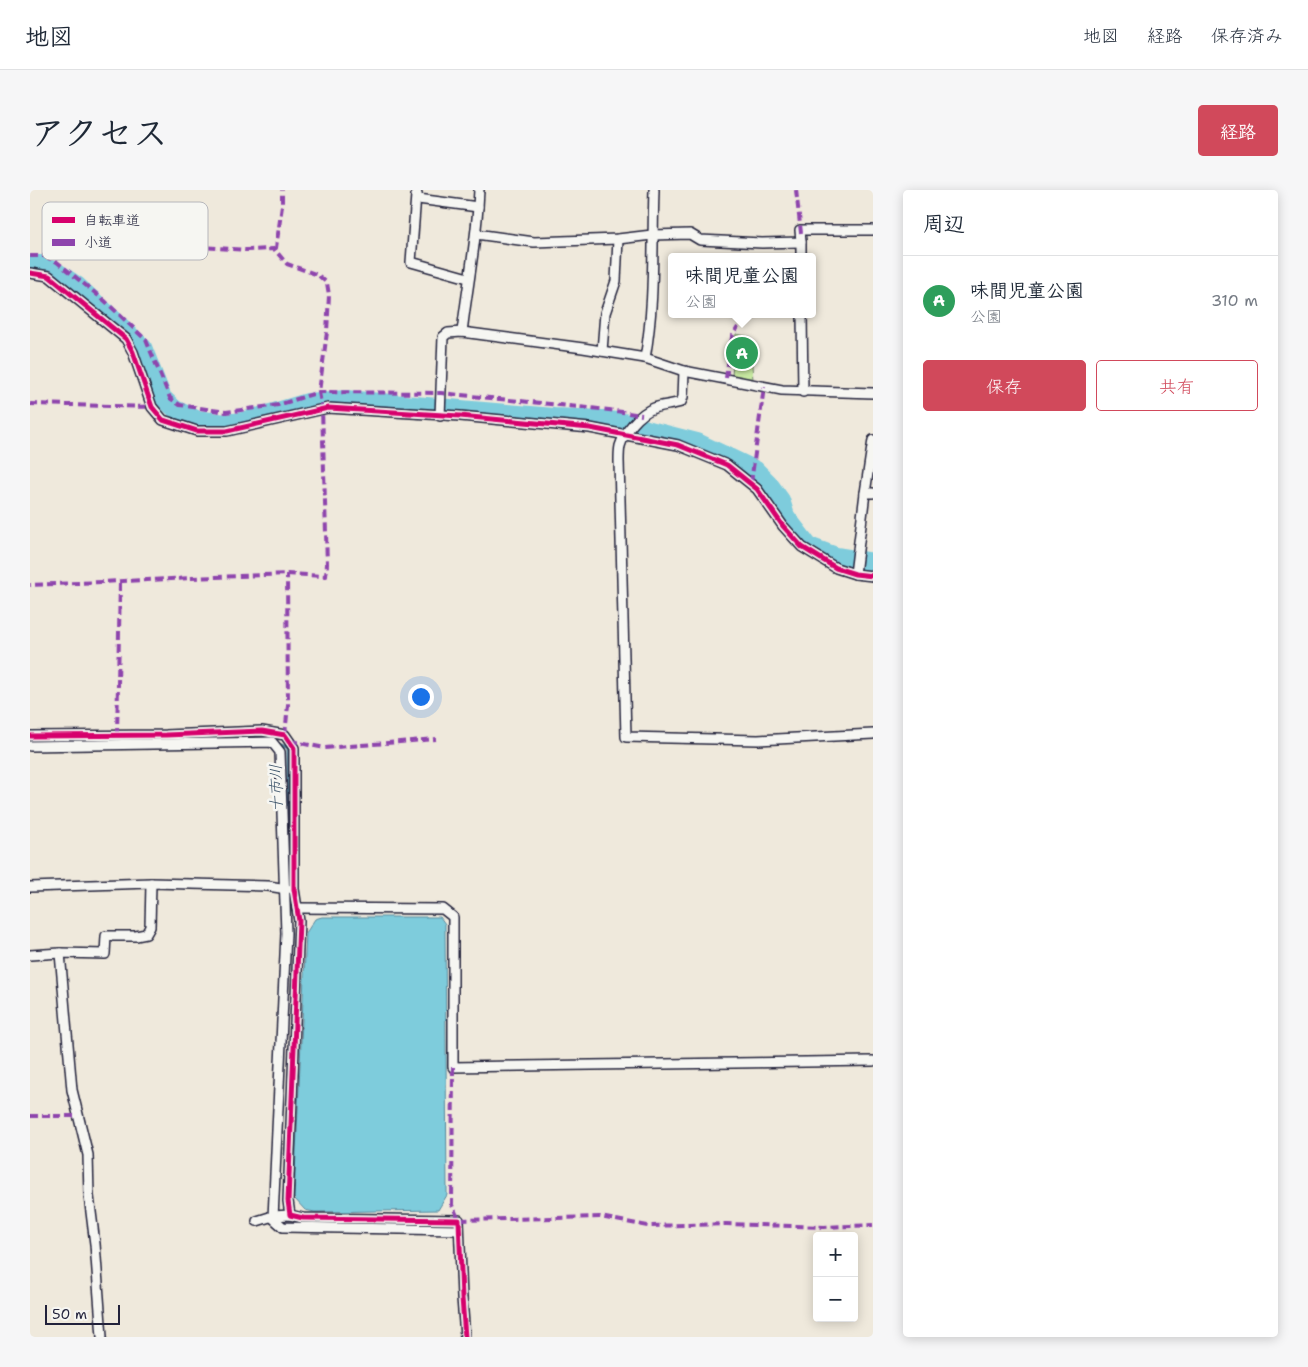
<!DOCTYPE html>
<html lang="ja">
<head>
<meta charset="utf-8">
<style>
  body { margin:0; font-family:"Shantell Sans","Klee One",sans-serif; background:#f6f6f7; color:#1f2937 }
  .controls { position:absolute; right:15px; bottom:15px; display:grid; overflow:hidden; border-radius:5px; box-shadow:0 2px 12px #0003 }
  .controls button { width:45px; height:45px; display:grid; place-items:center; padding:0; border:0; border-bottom:1px solid #e0e1e3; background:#fff; color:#1f2937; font:25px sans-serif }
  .scale { position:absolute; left:15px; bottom:12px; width:75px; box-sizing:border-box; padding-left:5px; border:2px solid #22223b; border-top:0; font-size:14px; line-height:18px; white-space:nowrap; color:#22223b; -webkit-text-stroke:4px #f6f6f2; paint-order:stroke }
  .you { position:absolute; left:390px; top:506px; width:18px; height:18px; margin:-12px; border:4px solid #fff; border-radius:50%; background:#1a73e8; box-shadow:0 0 0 8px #1a73e833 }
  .badge { display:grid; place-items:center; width:32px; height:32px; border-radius:50%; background:#d1495b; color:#fff; font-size:16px; font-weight:700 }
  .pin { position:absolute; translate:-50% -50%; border:2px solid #fff; box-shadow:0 1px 5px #0006 }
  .popup { position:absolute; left:638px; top:63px; width:148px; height:65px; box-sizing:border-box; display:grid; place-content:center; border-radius:5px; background:#fff; filter:drop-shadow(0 1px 4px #0005); font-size:16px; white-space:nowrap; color:#747a83 }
  .popup b { font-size:19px; color:#1f2937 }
  .popup::after { content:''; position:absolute; left:50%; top:100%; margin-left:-10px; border:10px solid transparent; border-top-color:#fff }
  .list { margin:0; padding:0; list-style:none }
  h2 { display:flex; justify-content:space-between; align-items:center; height:65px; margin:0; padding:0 20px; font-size:21px }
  h2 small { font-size:16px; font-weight:400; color:#747a83 }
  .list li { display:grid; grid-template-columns:32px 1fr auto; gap:15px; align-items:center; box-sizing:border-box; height:90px; padding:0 20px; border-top:1px solid #e0e1e3 }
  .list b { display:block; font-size:19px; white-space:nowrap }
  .list p { margin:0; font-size:16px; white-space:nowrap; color:#747a83 }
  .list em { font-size:16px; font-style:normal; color:#747a83 }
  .actions { display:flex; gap:10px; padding:15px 20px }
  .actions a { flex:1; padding:11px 0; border:1px solid #d1495b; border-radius:5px; text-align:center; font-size:18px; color:#d1495b }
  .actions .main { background:#d1495b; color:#fff }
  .map { position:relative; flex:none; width:843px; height:1147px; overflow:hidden; border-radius:5px }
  header { display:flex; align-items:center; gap:30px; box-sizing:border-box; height:70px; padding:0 25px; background:#fff; border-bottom:1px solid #e0e1e3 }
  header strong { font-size:24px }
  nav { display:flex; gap:28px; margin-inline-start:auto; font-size:18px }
  .intro { display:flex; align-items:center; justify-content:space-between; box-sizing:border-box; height:120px; padding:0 30px }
  h1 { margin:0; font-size:35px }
  .button { padding:12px 22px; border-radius:5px; background:#d1495b; color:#fff; font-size:18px; font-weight:700 }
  main { display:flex; gap:30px; padding:0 30px }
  aside { flex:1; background:#fff; border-radius:5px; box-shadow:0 2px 12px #0003 }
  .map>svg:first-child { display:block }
</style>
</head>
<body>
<header>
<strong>地図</strong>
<nav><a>地図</a><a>経路</a><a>保存済み</a></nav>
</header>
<div class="intro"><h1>アクセス</h1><a class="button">経路</a></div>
<main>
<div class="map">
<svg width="843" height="1147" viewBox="0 0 843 1147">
  <rect width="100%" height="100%" fill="#efe9dc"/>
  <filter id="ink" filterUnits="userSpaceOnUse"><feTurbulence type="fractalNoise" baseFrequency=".02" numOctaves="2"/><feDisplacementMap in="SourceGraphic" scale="10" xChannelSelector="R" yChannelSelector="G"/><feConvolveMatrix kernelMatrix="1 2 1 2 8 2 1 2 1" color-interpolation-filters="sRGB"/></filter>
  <g filter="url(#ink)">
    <polygon fill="#c7e8a1" stroke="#74856e" points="706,144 720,147 723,190 702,185"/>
    <polygon fill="#7eccdc" stroke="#59889c" points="292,727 410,727 415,734 417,1005 408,1020 285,1022 275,1020 264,1008 276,743 285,729"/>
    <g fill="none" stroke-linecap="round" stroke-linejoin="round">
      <polyline stroke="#59889c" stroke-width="3" points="245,552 258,558 259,712"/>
      <polyline stroke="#7eccdc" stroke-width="18" points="0,74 10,74 29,83 48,96 73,119 113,157 133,208 145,219 166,229 195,233 213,231 278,212 316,209 524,227 572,229 599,233 620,240 667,252 726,280 738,292 751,310 756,326 779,356 806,366 843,372"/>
      <g stroke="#22223b" stroke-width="12">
        <g id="minor">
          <path d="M386,0L388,9L448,17C445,59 437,100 432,142"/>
          <polyline points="386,5 381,72 438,88"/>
          <polyline points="448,17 449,0"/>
          <polyline points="446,44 504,52 588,49 622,45 660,44 670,50 732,53 771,52 770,40 843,40"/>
          <polyline points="771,52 771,67"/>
          <polyline points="0,83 19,86 96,149 103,162 122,217 133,230 167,241 197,241 298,218 430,226 560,238 648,255 697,275 727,299 753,336 772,357 806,378 825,384 843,386"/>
          <polyline points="772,124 773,202"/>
          <polyline points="572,161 575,123 586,91 588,49"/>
          <path d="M615,168C625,113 622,57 624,0"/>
          <path d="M654,181L653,207L651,212C642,215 632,215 624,218C610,223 594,242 590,256C589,261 589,266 589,271L596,547L728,550L843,544"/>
          <polyline points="410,226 413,147 418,143 432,142 553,158 615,168 654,181 752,200 843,203"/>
          <polyline points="843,250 835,303 843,303"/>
          <polyline points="825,384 835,303"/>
          <polyline points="0,546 136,545 232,541 255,545 264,558 264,699 269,731 258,1011 260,1025 273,1028 429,1030 432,1108 435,1147"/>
          <polyline points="0,556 242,552 250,562 256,743 243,1028 253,1037 429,1040"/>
          <polyline points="0,697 121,693 238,696 257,699"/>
          <polyline points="267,718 413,719 423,727 423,877 843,871"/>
          <polyline points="30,763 42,900 58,965 59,1006 65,1054 72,1147"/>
          <polyline points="0,765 30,763 75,764 76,746 106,746 116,744 120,737 121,693"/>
          <polyline points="227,1031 243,1026 260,1025"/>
        </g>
      </g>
      <use href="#minor" stroke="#f6f6f2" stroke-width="9"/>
      <g stroke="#8e44ad" stroke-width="4" stroke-dasharray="8 4" stroke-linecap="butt">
        <polyline points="766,0 771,43"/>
        <polyline points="244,59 246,58 252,16 252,0"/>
        <polyline points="0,66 14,66 40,59 90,64 156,56 216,60 244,59 257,74 288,85 297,93 299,105 297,142 289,202 292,219 297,374 296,386 257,384 0,395"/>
        <polyline points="14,66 27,72 75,111 116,150 140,208 150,215 196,222 248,215 289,202 411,203 579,220 612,225"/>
        <polyline points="696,188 702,147 708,137"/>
        <polyline points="0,214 122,217"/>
        <polyline points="721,293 734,197"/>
        <polyline points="87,545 90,391"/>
        <polyline points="255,545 258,515 257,384"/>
        <polyline points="260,551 295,558 406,549"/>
        <polyline points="423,877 422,1015 429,1030 570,1027 618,1036 697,1034 794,1037 843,1035"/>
        <polyline points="0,926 48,926"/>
      </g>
      <g stroke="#f6f6f2" stroke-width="8">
        <g id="cycleway">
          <polyline points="0,83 19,86 96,149 103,162 122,217 133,230 167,241 197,241 298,218 430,226 560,238 648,255 697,275 727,299 753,336 772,357 806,378 825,384 843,386"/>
          <polyline points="0,546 136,545 232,541 255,545 264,558 264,699 269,731 258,1011 260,1025 273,1028 429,1030 432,1108 435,1147"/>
        </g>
      </g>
      <use href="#cycleway" stroke="#d6006c" stroke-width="5"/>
    </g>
  </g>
  <g text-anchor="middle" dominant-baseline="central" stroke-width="5" stroke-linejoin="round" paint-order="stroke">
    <g font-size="16" font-style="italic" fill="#3e556b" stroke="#f6f6f2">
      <text transform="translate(246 598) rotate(-91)">十市川</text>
    </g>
  </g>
  <rect x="12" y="12" width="166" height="58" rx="8" fill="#f6f6f2" stroke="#b6b6bb" stroke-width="1"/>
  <rect x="22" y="27" width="23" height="6" fill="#d6006c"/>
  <rect x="22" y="49" width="23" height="7" fill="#8e44ad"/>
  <g font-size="14" fill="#22223b">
    <text x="54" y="35">自転車道</text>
    <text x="54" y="57">小道</text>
  </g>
</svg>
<div class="controls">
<button>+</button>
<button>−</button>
</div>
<div class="scale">50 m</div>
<div class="you"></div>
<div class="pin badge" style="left:712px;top:163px;background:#2e9e5b">A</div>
<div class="popup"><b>味間児童公園</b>公園</div>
</div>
<aside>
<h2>周辺<small></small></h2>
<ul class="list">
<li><span class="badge" style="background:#2e9e5b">A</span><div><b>味間児童公園</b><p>公園</p></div><em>310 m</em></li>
</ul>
<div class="actions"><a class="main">保存</a><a>共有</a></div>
</aside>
</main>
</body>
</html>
